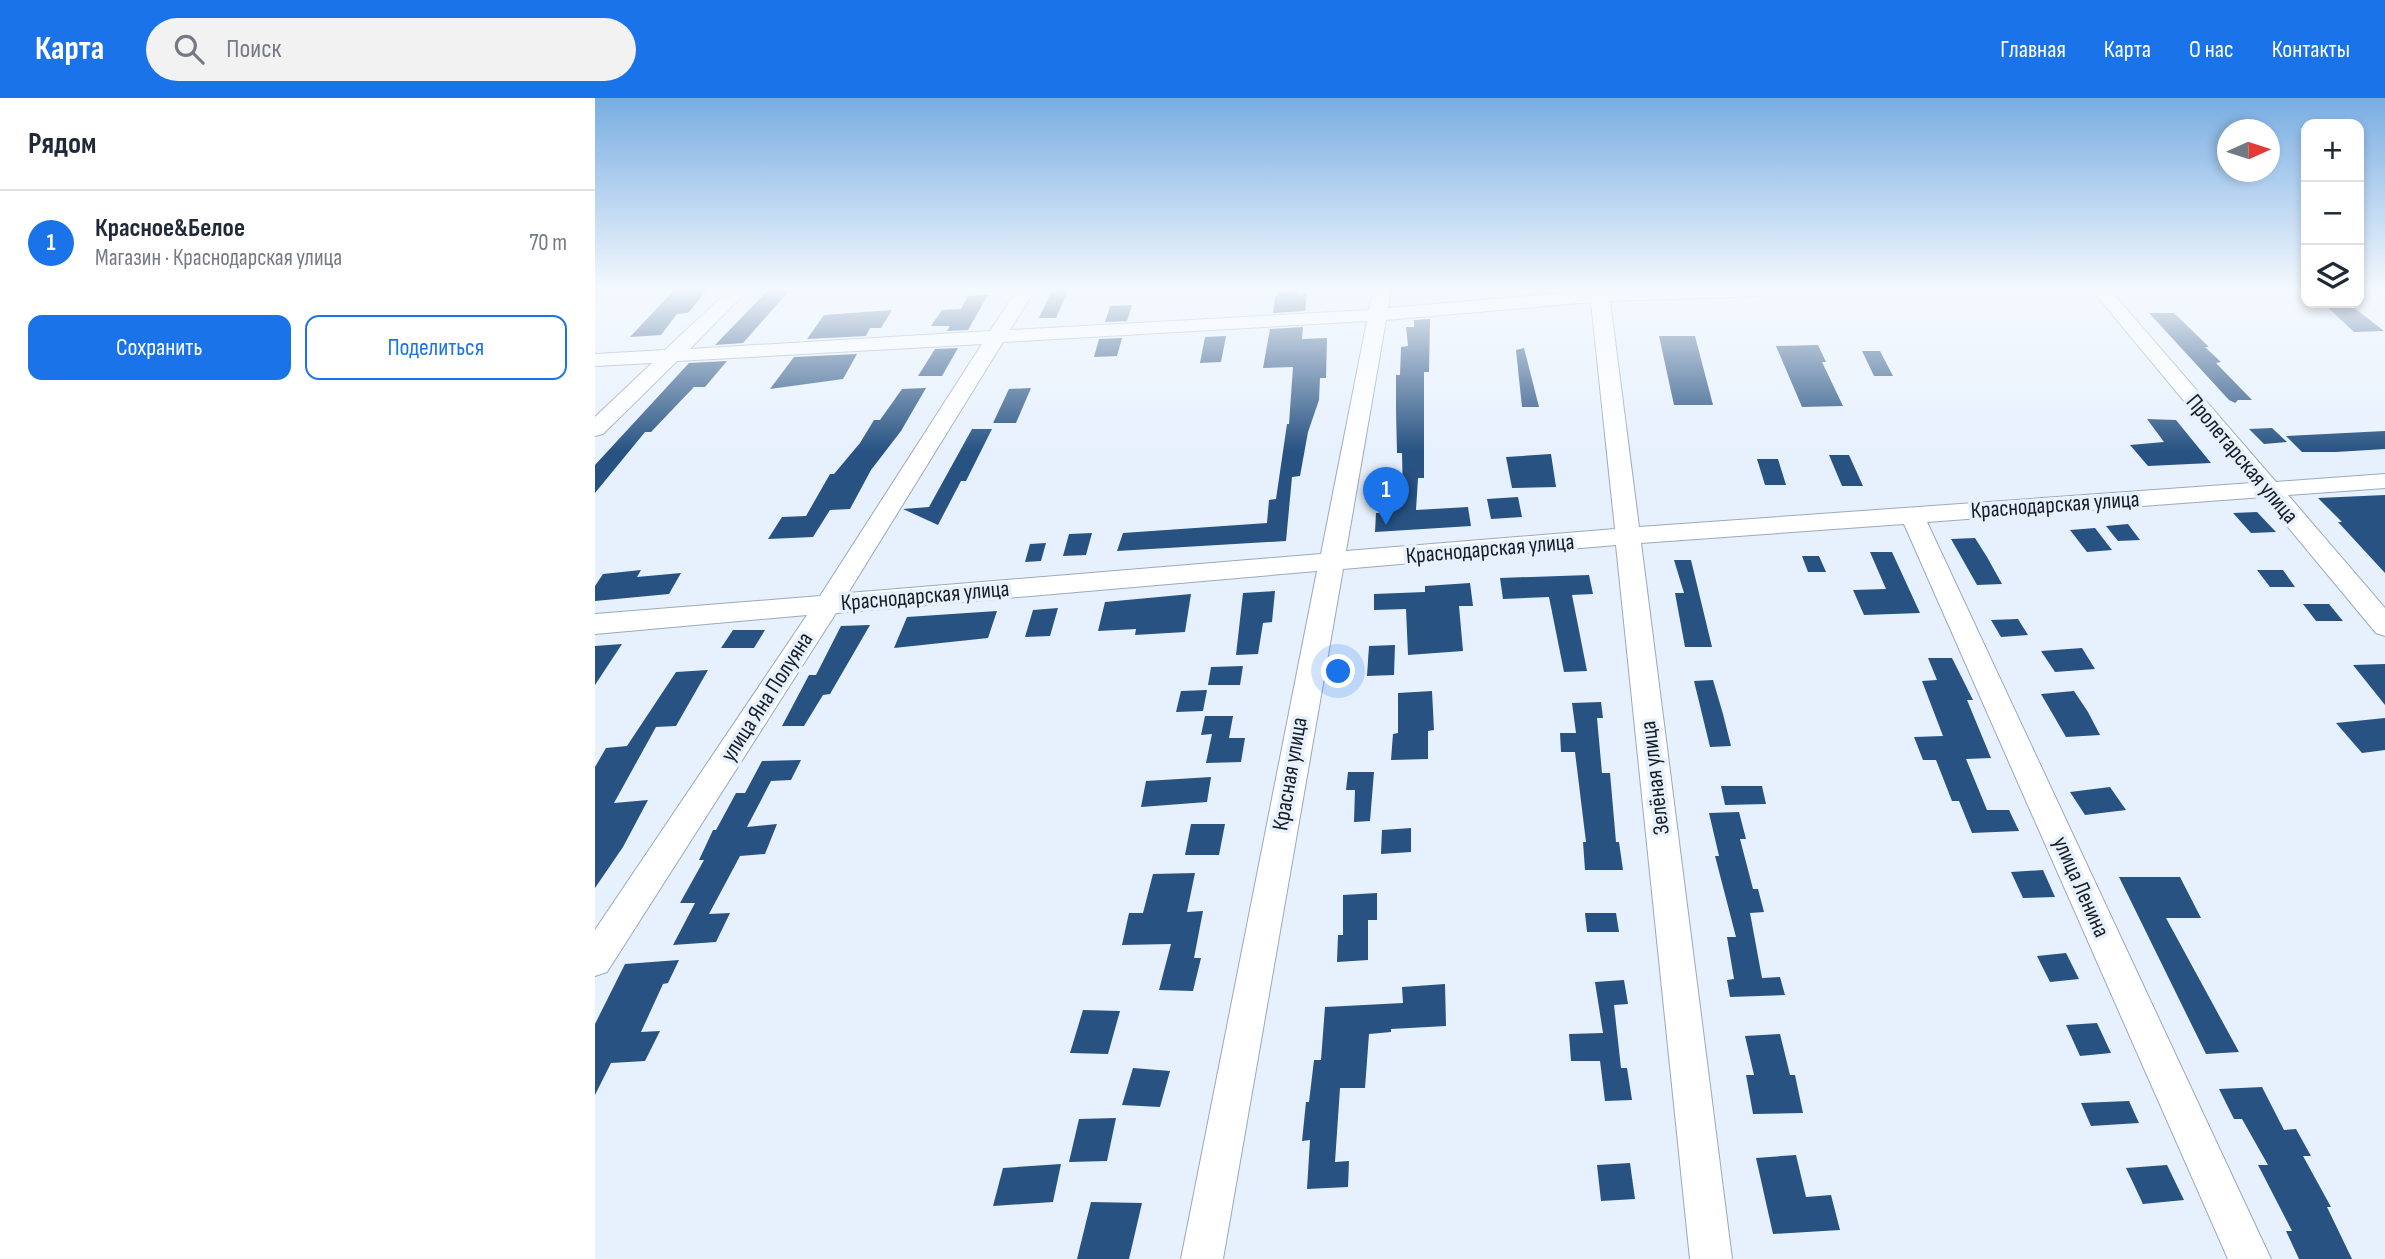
<!DOCTYPE html>
<html lang="ru">
<head>
<meta charset="utf-8">
<style>
  body { margin:0; font-family:"Sofia Sans Condensed",sans-serif; background:#f2f2f3; color:#1f2937 }
  .controls { position:absolute; right:21px; top:21px; display:grid; overflow:hidden; border-radius:14px; box-shadow:0 4px 10px #0003 }
  .controls button { width:63px; height:63px; display:grid; place-items:center; padding:0; border:0; border-bottom:2px solid #e0e1e3; background:#fff; color:#1f2937; font:35px sans-serif }
  .compass { position:absolute; left:1622px; top:21px; width:63px; height:63px; border-radius:50%; background:#fff; box-shadow:0 4px 10px #0003; rotate:87deg }
  .you { position:absolute; left:744px; top:574px; width:24px; height:24px; margin:-18px; border:5px solid #fff; border-radius:50%; background:#1a73e8; box-shadow:0 0 0 10px #1a73e833 }
  .badge { display:grid; place-items:center; width:46px; height:46px; border-radius:50%; background:#1a73e8; color:#fff; font-size:23px; font-weight:700 }
  .pin { position:absolute; translate:-50% -58px; filter:drop-shadow(0 2px 4px #0008) }
  .pin::after { content:''; position:absolute; top:37px; width:24px; height:21px; background:inherit; clip-path:polygon(0 0,100% 0,50% 100%) }
  .list { margin:0; padding:0; list-style:none }
  h2 { display:flex; justify-content:space-between; align-items:center; height:91px; margin:0; padding:0 28px; font-size:30px }
  h2 small { font-size:23px; font-weight:400; color:#747a83 }
  .list li { display:grid; grid-template-columns:46px 1fr auto; gap:21px; align-items:center; box-sizing:border-box; height:105px; padding:0 28px; border-top:2px solid #e0e1e3 }
  .list b { display:block; font-size:26px; white-space:nowrap }
  .list p { margin:0; font-size:23px; white-space:nowrap; color:#747a83 }
  .list em { font-size:23px; font-style:normal; color:#747a83 }
  .actions { display:flex; gap:14px; padding:21px 28px }
  .actions a { flex:1; padding:16px 0; border:2px solid #1a73e8; border-radius:14px; text-align:center; font-size:24px; color:#1a73e8 }
  .actions .main { background:#1a73e8; color:#fff }
  .icon { flex:none; width:38px; height:38px; fill:none; stroke:currentColor; stroke-width:2; stroke-linecap:round; stroke-linejoin:round }
  .map { position:relative; flex:none; width:1790px; height:1161px; overflow:hidden }
  header { display:flex; align-items:center; gap:42px; box-sizing:border-box; height:98px; padding:0 35px; background:#1a73e8; color:#fff }
  header strong { font-size:33px }
  nav { display:flex; gap:38px; margin-inline-start:auto; font-size:24px }
  .search { width:490px; height:63px; background:#f2f2f3; display:flex; align-items:center; gap:18px; box-sizing:border-box; padding:0 24px; border-radius:38px; color:#747a83; font-size:26px }
  main { display:flex }
  aside { flex:1; background:#fff }
  .map>svg:first-child { display:block }
</style>
</head>
<body>
<header>
<strong>Карта</strong>
<div class="search"><svg class="icon" aria-label="search" viewBox="0 0 24 24"><circle cx="10" cy="10" r="6"/><path d="M15 15l6 6"/></svg>Поиск</div>
<nav><a>Главная</a><a>Карта</a><a>О нас</a><a>Контакты</a></nav>
</header>
<main>
<aside>
<h2>Рядом<small></small></h2>
<ul class="list">
<li><span class="badge">1</span><div><b>Красное&amp;Белое</b><p>Магазин · Краснодарская улица</p></div><em>70 m</em></li>
</ul>
<div class="actions"><a class="main">Сохранить</a><a>Поделиться</a></div>
</aside>
<div class="map">
<svg width="1790" height="1161" viewBox="0 0 1790 1161">
  <rect width="100%" height="100%" fill="#e7f1fd"/>
  <g fill="#275282">
    <polygon points="79,192 112,192 93,215 82,216 66,237 35,239"/>
    <polygon points="173,192 195,192 148,245 120,247"/>
    <polygon points="457,192 473,192 461,220 444,220"/>
    <polygon points="703,193 703,196 712,195 710,213 678,215 680,198 684,198 684,195"/>
    <polygon points="393,197 373,232 352,233 355,228 336,228 347,212 366,211 373,198"/>
    <polygon points="1753,205 1789,233 1759,234 1729,206"/>
    <polygon points="537,207 532,223 510,224 515,208"/>
    <polygon points="297,212 286,230 275,230 271,238 212,241 229,217"/>
    <polygon points="1554,215 1579,215 1614,249 1610,249 1626,264 1621,265 1657,302 1643,302 1640,305 1634,302"/>
    <polygon points="835,221 834,274 829,274 829,380 823,380 821,412 873,409 876,428 780,434 781,415 795,415 797,398 808,397 807,355 802,355 801,313 801,277 805,277 806,249 813,248 811,229 819,229 819,222"/>
    <polygon points="708,229 707,241 732,240 731,280 725,280 724,302 713,334 705,378 697,379 691,443 522,453 528,435 672,425 674,402 681,401 692,326 694,326 698,269 668,270 675,231"/>
    <polygon points="631,238 626,264 605,265 610,239"/>
    <polygon points="1064,238 1100,238 1118,307 1079,307"/>
    <polygon points="527,240 522,258 499,259 504,241"/>
    <polygon points="1223,247 1231,264 1227,264 1248,308 1207,309 1181,248"/>
    <polygon points="363,250 347,278 323,278 340,251"/>
    <polygon points="929,250 944,309 927,309 921,252"/>
    <polygon points="1267,253 1285,253 1298,278 1279,278"/>
    <polygon points="262,256 248,281 175,291 199,259"/>
    <polygon points="132,263 110,289 99,289 56,334 50,334 0,395 0,367 94,265"/>
    <polygon points="331,290 306,333 276,372 255,411 235,412 218,439 173,441 187,419 211,418 235,376 239,376 265,345 279,322 285,322 307,291"/>
    <polygon points="436,290 421,325 398,325 414,291"/>
    <polygon points="1552,321 1581,322 1616,365 1553,368 1535,347 1569,344"/>
    <polygon points="1677,330 1692,344 1669,346 1654,331"/>
    <polygon points="377,331 397,331 371,383 366,383 343,427 308,411 334,409"/>
    <polygon points="1790,333 1790,351 1741,354 1707,354 1691,338"/>
    <polygon points="956,356 961,389 917,390 911,359"/>
    <polygon points="1234,357 1254,357 1268,388 1247,388"/>
    <polygon points="1162,361 1183,361 1191,387 1170,387"/>
    <polygon points="1790,397 1790,475 1743,424 1747,424 1723,400"/>
    <polygon points="923,399 927,419 896,421 892,401"/>
    <polygon points="1662,414 1681,434 1656,435 1638,415"/>
    <polygon points="1533,426 1545,442 1523,443 1511,428"/>
    <polygon points="1500,430 1517,452 1492,454 1475,432"/>
    <polygon points="497,435 491,457 468,458 474,436"/>
    <polygon points="1380,440 1392,459 1407,486 1382,487 1356,441"/>
    <polygon points="451,445 446,463 430,464 435,446"/>
    <polygon points="1275,454 1297,454 1325,515 1269,517 1258,492 1291,491"/>
    <polygon points="1207,458 1224,458 1231,474 1213,474"/>
    <polygon points="1079,462 1096,462 1117,549 1090,549 1080,495 1089,495"/>
    <polygon points="46,472 42,479 86,475 74,496 0,503 0,488 8,476"/>
    <polygon points="1662,472 1688,472 1700,489 1675,489"/>
    <polygon points="994,477 998,496 977,497 992,573 969,574 954,499 908,501 905,480"/>
    <polygon points="875,485 878,508 864,508 868,553 813,557 811,511 779,512 779,496 830,494 830,488"/>
    <polygon points="680,493 677,524 668,525 663,556 641,557 648,495"/>
    <polygon points="596,496 590,534 540,537 541,531 503,533 510,504"/>
    <polygon points="1708,506 1734,506 1748,523 1721,523"/>
    <polygon points="463,510 455,538 430,539 438,512"/>
    <polygon points="402,513 393,540 299,550 312,519"/>
    <polygon points="1423,521 1433,537 1406,539 1396,522"/>
    <polygon points="275,527 235,596 228,597 209,628 187,628 214,577 221,577 246,528"/>
    <polygon points="138,532 170,532 159,550 126,550"/>
    <polygon points="27,546 0,587 0,548"/>
    <polygon points="800,547 799,577 772,578 774,548"/>
    <polygon points="1487,550 1500,571 1460,574 1446,553"/>
    <polygon points="1333,560 1357,560 1378,602 1372,602 1396,660 1371,661 1392,712 1414,712 1424,733 1377,735 1364,703 1357,703 1341,662 1328,662 1319,639 1348,638 1327,583 1342,582"/>
    <polygon points="1790,566 1790,607 1758,567"/>
    <polygon points="648,568 645,587 613,587 616,569"/>
    <polygon points="113,572 81,628 61,629 19,705 53,702 28,749 0,790 0,669 11,650 32,648 81,574"/>
    <polygon points="1118,582 1128,616 1136,648 1115,649 1099,583"/>
    <polygon points="612,592 608,613 581,614 586,593"/>
    <polygon points="837,593 839,632 833,633 833,661 796,662 798,636 803,635 803,595"/>
    <polygon points="1479,593 1493,614 1505,637 1471,639 1446,596"/>
    <polygon points="1006,604 1008,620 1002,620 1007,675 1015,675 1021,744 1024,744 1028,772 990,772 988,744 991,744 980,654 966,654 965,635 981,635 977,605"/>
    <polygon points="610,618 638,618 634,640 650,640 646,664 611,665 617,636 606,637"/>
    <polygon points="1790,620 1790,652 1767,655 1741,625"/>
    <polygon points="206,662 196,682 176,683 152,729 182,726 170,756 145,758 114,816 135,815 121,844 78,847 100,805 85,805 109,762 104,762 118,732 121,732 141,695 150,695 167,663"/>
    <polygon points="753,674 779,674 775,723 759,724 760,692 751,692"/>
    <polygon points="616,679 612,704 546,709 551,683"/>
    <polygon points="1126,688 1167,688 1171,706 1130,707"/>
    <polygon points="1515,689 1531,712 1490,717 1475,694"/>
    <polygon points="1144,714 1151,741 1145,741 1158,791 1163,791 1169,814 1155,815 1167,880 1185,879 1190,897 1135,899 1132,882 1139,881 1132,839 1141,839 1120,758 1124,758 1114,715"/>
    <polygon points="596,726 630,726 624,757 590,757"/>
    <polygon points="816,730 816,754 786,756 787,732"/>
    <polygon points="1448,772 1460,799 1428,800 1416,774"/>
    <polygon points="600,775 592,814 608,813 599,860 606,860 598,893 564,892 576,846 527,847 534,815 548,815 558,776"/>
    <polygon points="1524,779 1585,779 1606,820 1571,820 1644,954 1611,956"/>
    <polygon points="782,795 782,822 773,822 773,862 742,864 743,837 748,837 748,797"/>
    <polygon points="990,815 1021,815 1024,834 992,834"/>
    <polygon points="1471,855 1484,881 1455,884 1442,858"/>
    <polygon points="84,862 73,885 68,886 46,934 65,933 50,963 16,965 0,997 0,926 30,866"/>
    <polygon points="1029,882 1033,906 1019,907 1026,970 1032,970 1037,1002 1010,1003 1005,963 976,963 974,936 1008,935 1000,884"/>
    <polygon points="850,886 851,928 796,931 796,934 774,936 770,990 745,990 740,1064 754,1063 753,1089 712,1091 715,1042 707,1043 711,1004 714,1004 719,962 726,962 730,909 808,905 807,889"/>
    <polygon points="488,912 525,913 513,956 475,955"/>
    <polygon points="1502,925 1516,955 1485,958 1471,927"/>
    <polygon points="1185,936 1195,977 1200,977 1208,1015 1158,1016 1151,977 1159,977 1150,938"/>
    <polygon points="538,970 575,973 565,1009 527,1007"/>
    <polygon points="1667,989 1689,1032 1701,1031 1716,1058 1708,1058 1736,1109 1732,1109 1757,1161 1704,1161 1691,1133 1697,1133 1663,1067 1673,1067 1647,1021 1639,1021 1624,991"/>
    <polygon points="1534,1003 1544,1025 1496,1028 1486,1005"/>
    <polygon points="521,1020 512,1063 474,1064 484,1021"/>
    <polygon points="1201,1057 1211,1099 1236,1097 1245,1132 1178,1136 1161,1060"/>
    <polygon points="1035,1065 1040,1101 1006,1103 1002,1067"/>
    <polygon points="466,1066 458,1104 398,1108 408,1070"/>
    <polygon points="1572,1067 1589,1102 1548,1106 1531,1070"/>
    <polygon points="496,1104 547,1105 534,1161 482,1161"/>
  </g>
  <g fill="none" stroke-linecap="round" stroke-linejoin="round">
    <g stroke="#9aa9bc" stroke-width="2">
      <path id="minor" d="M134,192H153L95,251L395,233L422,192H440L415,232L774,212L778,192H796L793,210L1005,192H1176L1167,198L1015,203L1044,429L1657,385L1497,192H1515L1681,384L1790,376V390L1693,397L1790,510V538L1781,535L1668,399L1332,424L1676,1161H1633L1309,426L1046,445L1137,1161H1095L1021,447L748,471L628,1161H586L722,473L241,515L12,874L0,878V832L212,517L0,536V516L225,498L387,246L82,263L8,336L0,338V319L57,265L0,268V256L70,252ZM996,204L1020,431L751,453L791,222ZM772,223L726,456L253,495L408,244Z"/>
    </g>
    <use href="#minor" fill="#fff" fill-rule="evenodd"/>
  </g>
  <linearGradient id="sky" x2="0" y2="1"><stop stop-color="#79ade2"/><stop offset="0.54" stop-color="#f4f9fe"/><stop offset="1" stop-color="#f4f9fe" stop-opacity="0"/></linearGradient>
  <rect width="1790" height="354" fill="url(#sky)"/>
  <g text-anchor="middle" dominant-baseline="central" stroke-width="7" stroke-linejoin="round" paint-order="stroke">
    <g font-size="23" fill="#181d24" stroke="#e7f1fd">
      <text transform="translate(1647 361) rotate(50)">Пролетарская улица</text>
      <text transform="translate(1460 407) rotate(-4)">Краснодарская улица</text>
      <text transform="translate(895 451) rotate(-5)">Краснодарская улица</text>
      <text transform="translate(330 498) rotate(-5)">Краснодарская улица</text>
      <text transform="translate(172 599) rotate(-57)">улица Яна Полуяна</text>
      <text transform="translate(695 676) rotate(-80)">Красная улица</text>
      <text transform="translate(1060 680) rotate(-97)">Зелёная улица</text>
      <text transform="translate(1486 789) rotate(66)">улица Ленина</text>
    </g>
  </g>
</svg>
<div class="controls">
<button>+</button>
<button>−</button>
<button><svg class="icon" aria-label="layers" viewBox="0 0 24 24"><path d="M12 4l9 5-9 5-9-5zM3 14l9 5 9-5"/></svg></button>
</div>
<svg class="compass" viewBox="-18 -18 36 36"><path d="M0-13l5 13h-10z" fill="#e53935"/><path d="M0 13l5-13h-10z" fill="#747a83"/></svg>
<div class="you"></div>
<div class="pin badge" style="left:791px;top:427px">1</div>
</div>
</main>
</body>
</html>
